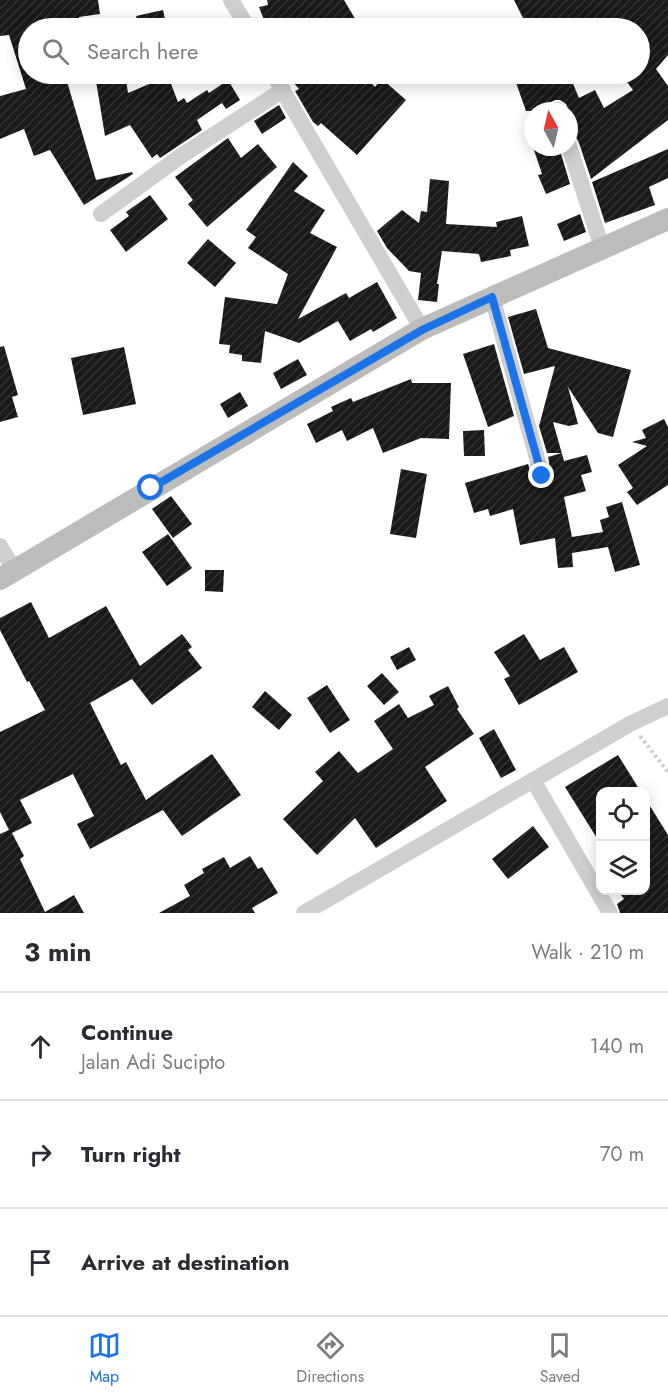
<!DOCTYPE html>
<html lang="en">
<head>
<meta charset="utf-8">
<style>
  body { margin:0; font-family:Jost,sans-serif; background:#f7f7f7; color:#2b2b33 }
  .controls { position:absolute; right:18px; bottom:18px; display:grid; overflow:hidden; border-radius:12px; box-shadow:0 3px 15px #0003 }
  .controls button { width:54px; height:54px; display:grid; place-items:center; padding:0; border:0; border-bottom:2px solid #e1e1e2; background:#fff; color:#2b2b33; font:30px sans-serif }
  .compass { position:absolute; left:524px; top:102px; width:54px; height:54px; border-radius:50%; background:#fff; box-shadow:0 3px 15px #0003; rotate:352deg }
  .stop { position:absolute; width:18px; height:18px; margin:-14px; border:4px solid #1a73e8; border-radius:50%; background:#fff }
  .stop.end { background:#1a73e8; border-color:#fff; box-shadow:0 2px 6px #0008 }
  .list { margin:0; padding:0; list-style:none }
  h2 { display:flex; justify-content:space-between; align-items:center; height:78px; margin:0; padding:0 24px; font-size:26px }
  h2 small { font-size:20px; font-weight:400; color:#7c7c81 }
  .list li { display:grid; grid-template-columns:39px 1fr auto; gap:18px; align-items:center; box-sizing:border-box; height:108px; padding:0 24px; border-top:2px solid #e1e1e2 }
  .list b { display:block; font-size:22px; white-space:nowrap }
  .list p { margin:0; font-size:20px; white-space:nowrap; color:#7c7c81 }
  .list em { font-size:20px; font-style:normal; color:#7c7c81 }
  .icon { flex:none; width:33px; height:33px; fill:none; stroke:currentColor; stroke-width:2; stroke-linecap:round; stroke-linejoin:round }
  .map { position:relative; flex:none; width:668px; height:913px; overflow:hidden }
  .search { position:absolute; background:#fff; box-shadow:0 3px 15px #0003; left:18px; right:18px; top:18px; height:66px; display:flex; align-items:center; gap:15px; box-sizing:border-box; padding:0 21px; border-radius:33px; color:#7c7c81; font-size:22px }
  .sheet { height:402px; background:#fff }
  nav { display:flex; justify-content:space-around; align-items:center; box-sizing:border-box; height:84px; border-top:2px solid #e1e1e2; background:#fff; font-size:16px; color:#7c7c81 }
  nav a { display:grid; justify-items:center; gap:3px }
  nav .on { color:#1a73e8 }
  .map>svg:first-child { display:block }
</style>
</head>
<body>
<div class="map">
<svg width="668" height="913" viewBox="0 0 668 913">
  <defs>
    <pattern id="building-hatch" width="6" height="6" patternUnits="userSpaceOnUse" patternTransform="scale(1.5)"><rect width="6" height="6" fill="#191919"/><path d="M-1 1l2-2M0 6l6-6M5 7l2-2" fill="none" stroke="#323232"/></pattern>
  </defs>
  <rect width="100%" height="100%" fill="#fff"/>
  <g fill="url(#building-hatch)">
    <polygon points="0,0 98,0 100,14 79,17 81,28 28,28 28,74 46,74 49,83 66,78 96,180 132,172 133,174 84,205 50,150 34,156 24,129 0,139 0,96 26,89 9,35 0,36"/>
    <polygon points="267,0 344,0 357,22 346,28 267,28 259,7 268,5"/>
    <polygon points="514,0 668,0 668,55 656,69 668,86 668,120 591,179 579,143 569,123 569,111 566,104 560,100 555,100 549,103 547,111 526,111 513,74 569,74 579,98 595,90 604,108 633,90 627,82 639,74 639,28 528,28"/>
    <polygon points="163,10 167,28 139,28 136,16"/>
    <polygon points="106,74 125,74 128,93 168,76 178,102 184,98 187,103 207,90 209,93 228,80 240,100 226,109 222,103 197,120 202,130 160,158 157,154 152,158 130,125 105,136 95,75"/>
    <polygon points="286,74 363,74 375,87 382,79 406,100 357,155 321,123 318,126 313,122 295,91 299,89"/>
    <polygon points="279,105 286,118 262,134 254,121"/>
    <polygon points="228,138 241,158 258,144 277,167 207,227 188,204 193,200 175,177"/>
    <polygon points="533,147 559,147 570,184 546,194 538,175 542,174"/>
    <polygon points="668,149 668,178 649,187 655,205 605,223 592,182"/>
    <polygon points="293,162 308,176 294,191 325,210 310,233 337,247 298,319 346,293 349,298 377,282 397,318 373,332 371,329 350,341 338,321 299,343 265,331 261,363 242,361 242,355 229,353 230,345 219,344 225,297 277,304 288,274 248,248 256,237 246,230"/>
    <polygon points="430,179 449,181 446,224 497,227 496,222 522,216 529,246 510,250 511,256 481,262 479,254 442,251 437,284 439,284 437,302 418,300 421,273 409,271 387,248 377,231 402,210 419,223 421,211 427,212"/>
    <polygon points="150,195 168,219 126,252 110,230 129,216 126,212"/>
    <polygon points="580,214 586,232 564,241 557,224"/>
    <polygon points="208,239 236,263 215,287 187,263"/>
    <polygon points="536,309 548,348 631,370 613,437 598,433 568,387 578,424 569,426 553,422 564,461 587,455 592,472 581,475 586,491 564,497 572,537 603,532 600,520 609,517 606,507 622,502 640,565 615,572 608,547 572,553 573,567 558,568 555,538 520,545 513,509 490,516 488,509 474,513 465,483 528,464 534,483 539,486 545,486 552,478 548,457 562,453 547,453 539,426 555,366 524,374 508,317"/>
    <polygon points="494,344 514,416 488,427 463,354"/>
    <polygon points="4,346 18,395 12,397 18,417 0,422 0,347"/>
    <polygon points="124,347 136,404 83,415 71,358"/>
    <polygon points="298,359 307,375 281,389 273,373"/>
    <polygon points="411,379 412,383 451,383 449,439 421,438 383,453 373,428 347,441 342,430 316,443 307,424 333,411 331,407 351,398 353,402"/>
    <polygon points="240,392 248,406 228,418 220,404"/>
    <polygon points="664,419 668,427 668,485 637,505 627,492 633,488 618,465 647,446 632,442 646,438 642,430"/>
    <polygon points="484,430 485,456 464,456 463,431"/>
    <polygon points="401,469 427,474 416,538 390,534"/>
    <polygon points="171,496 192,524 173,538 152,509"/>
    <polygon points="168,534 192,568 167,586 142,552"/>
    <polygon points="205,570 224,570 223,592 205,591"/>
    <polygon points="31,602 49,638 106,606 140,666 182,634 192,647 188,650 202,668 152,705 132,679 90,703 121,765 126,762 146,800 212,754 241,795 182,836 163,810 90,849 77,824 94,816 73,774 20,800 32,823 12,833 24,856 20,859 45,912 74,895 84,913 0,913 0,834 9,830 0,812 0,732 45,710 29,681 27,682 0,630 0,618"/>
    <polygon points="524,634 540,660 564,647 578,672 519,705 504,679 510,676 494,652"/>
    <polygon points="409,647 416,660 397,670 390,657"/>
    <polygon points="382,673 399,692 384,705 367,686"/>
    <polygon points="327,685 350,720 330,733 307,698"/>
    <polygon points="448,686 459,707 457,709 474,734 425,767 447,801 376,848 355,818 317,855 283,819 323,781 315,772 339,751 358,773 393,749 374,721 399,704 408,718 434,705 429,696"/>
    <polygon points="265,691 292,715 279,730 252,707"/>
    <polygon points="494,729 516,770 501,778 479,738"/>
    <polygon points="618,755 641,792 600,792 600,843 565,787"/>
    <polygon points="645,798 668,835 668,913 620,913 617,904 624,899 618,891 645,891"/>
    <polygon points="533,826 549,847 508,879 492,859"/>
    <polygon points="250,856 258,869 262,867 278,893 252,908 255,913 159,913 190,896 184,885 204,873 202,869 224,857 230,868"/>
  </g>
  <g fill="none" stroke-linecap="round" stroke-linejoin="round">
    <polyline stroke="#cfcfcf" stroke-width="4" stroke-dasharray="3 3" stroke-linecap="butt" points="640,736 668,772"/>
    <g stroke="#cfcfcf" stroke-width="16">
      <polyline points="231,0 248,28"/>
      <polyline points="273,74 422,329"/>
      <polyline points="557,110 558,111"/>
      <polyline points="569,146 602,248"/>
      <polyline points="101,214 181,156 283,90"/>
      <polyline points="492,297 542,476"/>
      <polyline points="0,546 15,571"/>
      <polyline points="533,780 610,913"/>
      <polyline points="304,913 630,724 668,706"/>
    </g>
    <polyline stroke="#bcbcbc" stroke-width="22" points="0,579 422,329 668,219"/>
  </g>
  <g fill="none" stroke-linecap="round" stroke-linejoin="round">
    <polyline stroke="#1a73e8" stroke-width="8" points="151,488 422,330 492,297 542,476"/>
  </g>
</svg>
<div class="controls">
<button><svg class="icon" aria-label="locate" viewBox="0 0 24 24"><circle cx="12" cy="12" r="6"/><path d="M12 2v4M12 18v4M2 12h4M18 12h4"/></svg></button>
<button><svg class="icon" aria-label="layers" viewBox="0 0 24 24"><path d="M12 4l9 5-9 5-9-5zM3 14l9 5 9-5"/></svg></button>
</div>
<svg class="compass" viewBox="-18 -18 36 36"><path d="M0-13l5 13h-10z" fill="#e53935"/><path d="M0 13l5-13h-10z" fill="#7c7c81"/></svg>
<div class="stop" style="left:151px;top:488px"></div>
<div class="stop end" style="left:542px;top:476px"></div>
<div class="search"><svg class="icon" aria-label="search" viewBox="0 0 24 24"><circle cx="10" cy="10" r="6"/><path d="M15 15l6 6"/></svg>Search here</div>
</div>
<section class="sheet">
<h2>3 min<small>Walk · 210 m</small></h2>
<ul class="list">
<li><svg class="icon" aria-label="ahead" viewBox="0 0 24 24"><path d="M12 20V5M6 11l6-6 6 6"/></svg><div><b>Continue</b><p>Jalan Adi Sucipto</p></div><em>140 m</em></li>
<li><svg class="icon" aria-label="right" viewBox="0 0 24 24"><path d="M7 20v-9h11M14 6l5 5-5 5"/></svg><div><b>Turn right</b></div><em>70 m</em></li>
<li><svg class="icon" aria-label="arrive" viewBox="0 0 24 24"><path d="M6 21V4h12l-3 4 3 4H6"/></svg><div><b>Arrive at destination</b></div></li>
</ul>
</section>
<nav>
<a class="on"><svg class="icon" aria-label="map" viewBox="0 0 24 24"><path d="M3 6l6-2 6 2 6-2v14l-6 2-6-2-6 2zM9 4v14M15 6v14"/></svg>Map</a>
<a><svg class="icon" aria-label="directions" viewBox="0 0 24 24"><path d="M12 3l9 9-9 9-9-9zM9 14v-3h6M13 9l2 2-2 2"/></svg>Directions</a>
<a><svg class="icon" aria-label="saved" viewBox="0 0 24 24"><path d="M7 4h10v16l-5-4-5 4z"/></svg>Saved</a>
</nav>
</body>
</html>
